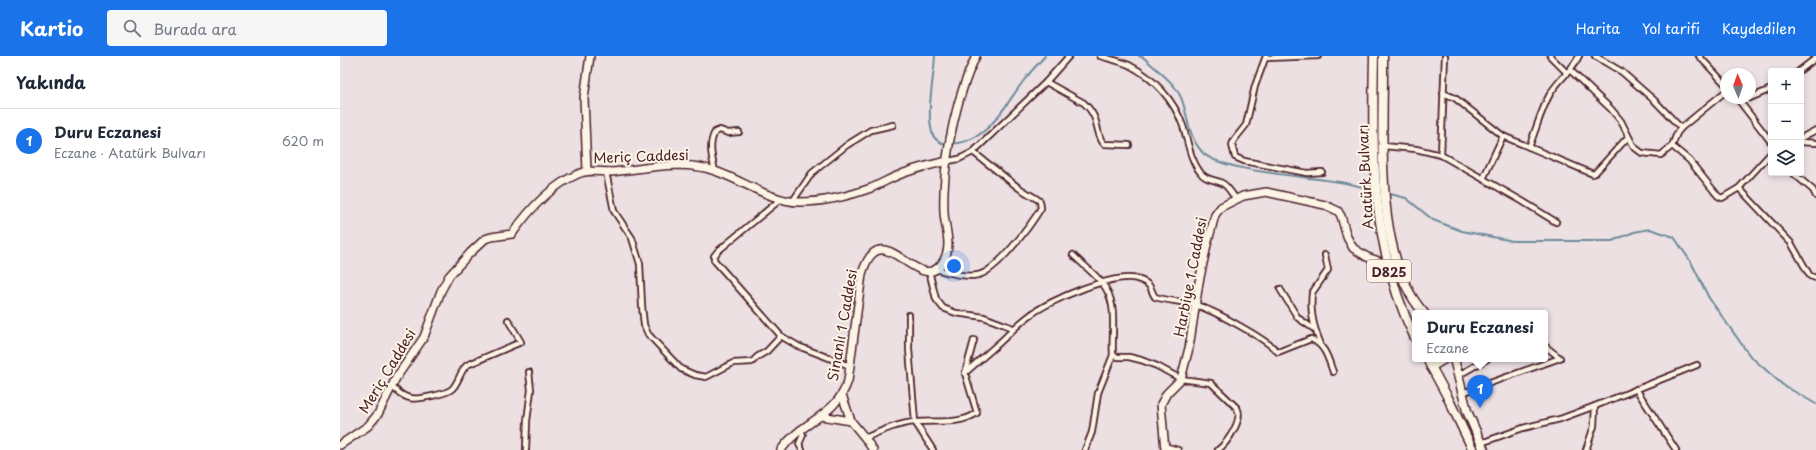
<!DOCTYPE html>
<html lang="tr">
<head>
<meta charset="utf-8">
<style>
  body { margin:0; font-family:"Playpen Sans",sans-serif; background:#f6f6f7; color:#1f2937 }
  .controls { position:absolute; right:12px; top:12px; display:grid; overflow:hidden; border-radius:4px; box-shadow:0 2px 6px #0003 }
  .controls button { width:36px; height:36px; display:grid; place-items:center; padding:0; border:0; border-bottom:1px solid #e0e1e3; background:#fff; color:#1f2937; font:20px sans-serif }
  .compass { position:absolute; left:1380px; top:12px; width:36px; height:36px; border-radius:50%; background:#fff; box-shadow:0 2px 6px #0003; rotate:358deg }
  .you { position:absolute; left:614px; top:210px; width:14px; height:14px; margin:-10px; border:3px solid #fff; border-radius:50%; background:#1a73e8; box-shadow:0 0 0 6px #1a73e833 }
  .badge { display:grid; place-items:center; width:26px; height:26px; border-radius:50%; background:#1a73e8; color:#fff; font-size:13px; font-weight:700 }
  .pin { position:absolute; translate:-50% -33px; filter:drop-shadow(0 1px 2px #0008) }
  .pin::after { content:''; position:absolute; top:21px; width:14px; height:12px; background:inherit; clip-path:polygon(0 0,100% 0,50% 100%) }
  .popup { position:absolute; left:1072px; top:254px; width:136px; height:52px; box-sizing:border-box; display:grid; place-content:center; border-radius:4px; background:#fff; filter:drop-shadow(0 1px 3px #0005); font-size:13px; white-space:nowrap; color:#747a83 }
  .popup b { font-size:15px; color:#1f2937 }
  .popup::after { content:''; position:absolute; left:50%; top:100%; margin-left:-8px; border:8px solid transparent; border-top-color:#fff }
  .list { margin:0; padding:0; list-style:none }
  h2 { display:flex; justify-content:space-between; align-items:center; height:52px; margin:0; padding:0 16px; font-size:17px }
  h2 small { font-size:13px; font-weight:400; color:#747a83 }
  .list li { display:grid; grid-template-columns:26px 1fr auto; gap:12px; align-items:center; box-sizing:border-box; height:64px; padding:0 16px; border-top:1px solid #e0e1e3 }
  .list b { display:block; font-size:15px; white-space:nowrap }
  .list p { margin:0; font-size:13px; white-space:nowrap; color:#747a83 }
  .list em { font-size:13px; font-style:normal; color:#747a83 }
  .icon { flex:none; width:22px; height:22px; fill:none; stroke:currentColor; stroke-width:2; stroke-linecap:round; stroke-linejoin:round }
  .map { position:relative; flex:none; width:1476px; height:394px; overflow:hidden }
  header { display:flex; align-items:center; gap:24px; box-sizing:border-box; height:56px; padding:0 20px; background:#1a73e8; color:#fff }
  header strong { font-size:19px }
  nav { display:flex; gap:22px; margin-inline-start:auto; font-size:14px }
  .search { width:280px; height:36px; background:#f6f6f7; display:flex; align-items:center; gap:10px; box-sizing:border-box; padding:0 14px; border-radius:4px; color:#747a83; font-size:15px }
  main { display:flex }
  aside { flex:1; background:#fff }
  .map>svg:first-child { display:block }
</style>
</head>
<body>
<header>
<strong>Kartio</strong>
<div class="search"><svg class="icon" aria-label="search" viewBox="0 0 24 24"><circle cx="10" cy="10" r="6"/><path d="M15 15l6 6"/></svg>Burada ara</div>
<nav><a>Harita</a><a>Yol tarifi</a><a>Kaydedilen</a></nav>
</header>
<main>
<aside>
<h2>Yakında<small></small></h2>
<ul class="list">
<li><span class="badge">1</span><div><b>Duru Eczanesi</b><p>Eczane · Atatürk Bulvarı</p></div><em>620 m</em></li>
</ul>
</aside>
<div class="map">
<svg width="1476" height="394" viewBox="0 0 1476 394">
  <rect width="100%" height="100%" fill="#ece0e3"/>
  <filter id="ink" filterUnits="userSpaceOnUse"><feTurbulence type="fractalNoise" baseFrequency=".025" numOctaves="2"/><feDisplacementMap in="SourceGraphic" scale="8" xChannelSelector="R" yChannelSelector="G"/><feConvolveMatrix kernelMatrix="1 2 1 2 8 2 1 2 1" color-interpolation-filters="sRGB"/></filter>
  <g filter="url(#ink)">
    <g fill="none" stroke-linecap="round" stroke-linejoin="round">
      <g stroke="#6d8b99" stroke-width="2">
        <path d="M595,0C594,23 586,54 592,76C593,83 601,88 607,88C649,88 663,51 685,23C691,15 698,8 705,0"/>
        <path d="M799,0L804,2C817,14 836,27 842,44C849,64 848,81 863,97C882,116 975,121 1005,127C1015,129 1024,131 1034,134"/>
        <polyline points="1046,137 1066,142 1093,164 1122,175 1173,185 1272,185 1294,176 1310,173 1334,181 1351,206 1369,242 1410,300 1443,329 1476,348"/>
      </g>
      <g stroke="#4a1f2b" stroke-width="8">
        <g id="street">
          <path d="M760,0C770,3 780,5 789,9C814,22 834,44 843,70C848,86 850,103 860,116C865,124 874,123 882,127C888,130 891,137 896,143"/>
          <polyline points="926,0 915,30 906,69 894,84 892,89 895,101 904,105 967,117 982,116"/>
          <polyline points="1210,0 1227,17"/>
          <polyline points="1255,0 1282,16 1315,45 1341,72"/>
          <polyline points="1359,0 1386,29"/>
          <polyline points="926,2 978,0"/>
          <polyline points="1230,14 1271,53 1281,65 1294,91 1302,97 1321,99 1332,90 1337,77 1341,72 1386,35"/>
          <polyline points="1459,15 1476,2"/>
          <path d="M706,26L744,47C749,52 753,57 755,63C758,71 758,82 764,88L789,89"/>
          <polyline points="1103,37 1115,42 1163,80 1253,118 1255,117 1288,81"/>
          <polyline points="1397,42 1431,86"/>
          <polyline points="1410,42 1431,33"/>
          <polyline points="1461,82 1476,74"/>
          <polyline points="1461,86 1476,87"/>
          <polyline points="1043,90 1076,93 1101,99 1182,145 1216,166"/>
          <polyline points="1332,90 1349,104 1378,140 1382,142 1399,132 1431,97"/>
          <path d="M1189,91C1196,74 1201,54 1210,38C1218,24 1232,15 1239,0"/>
          <polyline points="1101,99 1105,0"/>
          <polyline points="608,105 619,103 633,96 706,26 729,0"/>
          <path d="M375,115C372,102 368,88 375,76L380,74L388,77L399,76"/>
          <polyline points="266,116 274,155 292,182 300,208 302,250 304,269 308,278 341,313 355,319 366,321 393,307 412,306 417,301 427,295 441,280"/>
          <polyline points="1453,117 1473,134 1476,140"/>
          <polyline points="1143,123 1163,80"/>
          <polyline points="1399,132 1451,187 1470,220 1476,222"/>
          <polyline points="441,143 378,195 374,200 374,204 441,280 458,290 510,310"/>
          <polyline points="452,146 472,117 507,89 531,74 553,69"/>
          <path d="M733,199C742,208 754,217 762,227C779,247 771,275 773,299L777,301H789L801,304L817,310L841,323L871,327L897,352C904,363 887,387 878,394"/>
          <path d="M595,213C608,216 624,222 638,219C656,216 691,169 701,152L700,145L697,143L679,132L633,96"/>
          <polyline points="589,215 596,243 603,252 616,257 644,261 673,272"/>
          <polyline points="940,233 958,262 974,273"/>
          <polyline points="569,259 569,293 575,366 593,394"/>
          <path d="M980,286C973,269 970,255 972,237L988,214L985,199"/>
          <polyline points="625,317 634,284"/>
          <polyline points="1119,319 1147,303"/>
          <path d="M52,331C57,335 63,341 70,342C78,344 106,338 112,333C119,326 120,315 127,309L181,286L168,264"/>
          <polyline points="1296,333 1336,394"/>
          <polyline points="1122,337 1220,302 1205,290"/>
          <polyline points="460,373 463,379 459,388 462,394"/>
          <path d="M525,382C541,375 559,367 576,366C596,364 620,369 637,357L625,317C636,307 648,297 659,287C669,278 678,268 689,260C707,245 778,214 800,224C813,229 809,232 815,241C828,245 842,245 855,249C872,253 926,283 938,296L971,283C985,289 988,302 993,316"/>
          <polyline points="1141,387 1183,372 1220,363 1255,350 1357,309"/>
          <polyline points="824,390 838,394"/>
          <polyline points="186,394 187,365 191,334 189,316"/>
          <polyline points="745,394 752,376 758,337 773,299"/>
          <polyline points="1246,394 1254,370 1255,350"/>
        </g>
      </g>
      <g stroke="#4a1f2b" stroke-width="10">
        <g id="secondary">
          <polyline points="247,115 244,42 250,0"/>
          <polyline points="481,360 511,365 502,339"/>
          <polyline points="511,365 525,382 533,394"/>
          <path d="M0,389L28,370L38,358L56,322L84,281L101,235L109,220L130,197L145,183L151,181L172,178C189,154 210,130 238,118C249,113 259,116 271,116C305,113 342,103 375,115C402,124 432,146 460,146C483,146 509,140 531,132C543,127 554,120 567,116C580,111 594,108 608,105"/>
          <path d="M441,394C461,365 496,361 508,325L522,218C542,152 580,247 604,204C611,191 607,178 605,165C603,155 604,145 604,135C606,91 617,39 636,0"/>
          <polyline points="825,394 821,348 827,337 841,323 849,292 859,226 867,189 875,159 881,151 903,140 926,136 985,149 998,155 1001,160 1007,181 1013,192 1027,201 1047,208"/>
        </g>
      </g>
      <g stroke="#4a1f2b" stroke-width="11">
        <g id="highway">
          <path d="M1034,0C1032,98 1031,193 1075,282"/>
          <path d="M1043,0C1044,73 1032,200 1084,257"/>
          <polyline points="1087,303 1107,340 1133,394"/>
          <polyline points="1114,303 1127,355 1144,394"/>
          <polyline points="1091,311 1104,303"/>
        </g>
      </g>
      <use href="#street" stroke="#fcf5e5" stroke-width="4.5"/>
      <use href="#secondary" stroke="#fcf5e5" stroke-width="7"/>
      <use href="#highway" stroke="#fcf5e5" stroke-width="8"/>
    </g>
  </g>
  <g text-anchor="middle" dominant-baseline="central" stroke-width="4" stroke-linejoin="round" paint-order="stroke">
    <rect fill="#fcf5e5" stroke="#7f5f63" stroke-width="1" x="1027" y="204" width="44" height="22" rx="3"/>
    <g font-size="13" font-weight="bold" fill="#4a1f2b">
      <text x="1049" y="215">D825</text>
    </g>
    <g font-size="14" fill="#4a1f2b" stroke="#fcf5e5">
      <text transform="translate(301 100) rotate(-2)">Meriç Caddesi</text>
      <text transform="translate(1025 121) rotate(-93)">Atatürk Bulvarı</text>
      <text transform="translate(850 221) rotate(-79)">Harbiye 1 Caddesi</text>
      <text transform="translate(502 269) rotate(-80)">Sinanlı 1 Caddesi</text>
      <text transform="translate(47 315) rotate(-59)">Meriç Caddesi</text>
    </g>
  </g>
</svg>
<div class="controls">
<button>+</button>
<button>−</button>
<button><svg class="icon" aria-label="layers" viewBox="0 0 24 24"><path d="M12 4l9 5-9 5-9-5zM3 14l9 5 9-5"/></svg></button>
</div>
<svg class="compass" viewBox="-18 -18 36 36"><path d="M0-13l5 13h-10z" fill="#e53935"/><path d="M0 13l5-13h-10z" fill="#747a83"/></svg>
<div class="you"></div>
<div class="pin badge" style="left:1140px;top:352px">1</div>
<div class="popup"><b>Duru Eczanesi</b>Eczane</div>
</div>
</main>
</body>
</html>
